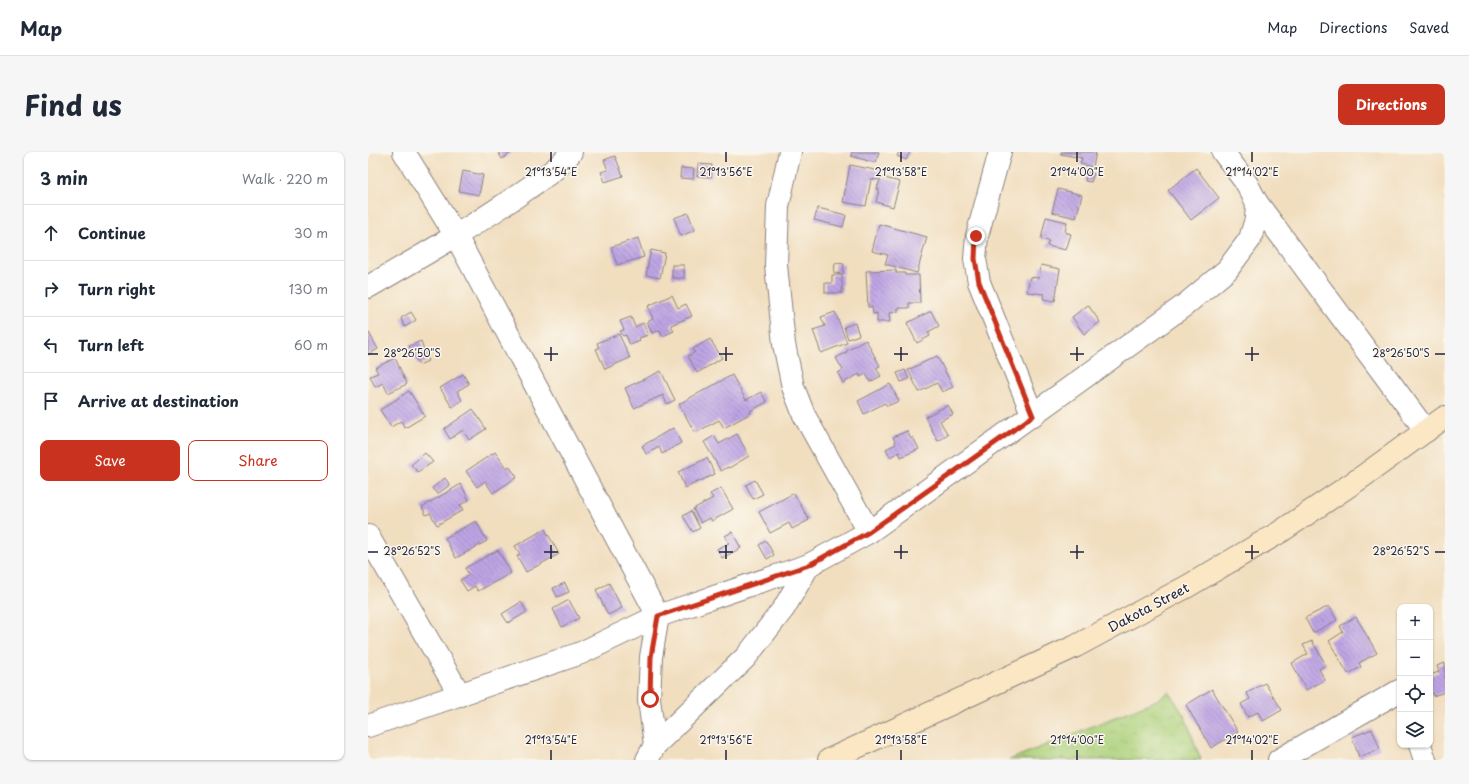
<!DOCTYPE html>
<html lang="en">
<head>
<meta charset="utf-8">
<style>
  body { margin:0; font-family:"Playpen Sans",sans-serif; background:#f6f6f7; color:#1f2937 }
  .controls { position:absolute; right:12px; bottom:12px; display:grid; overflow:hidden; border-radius:8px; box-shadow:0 1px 3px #0004 }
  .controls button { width:36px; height:36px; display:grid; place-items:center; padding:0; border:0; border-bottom:1px solid #e0e1e3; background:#fff; color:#1f2937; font:20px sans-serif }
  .stop { position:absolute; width:12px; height:12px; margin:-9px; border:3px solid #c8321e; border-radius:50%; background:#fff }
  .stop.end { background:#c8321e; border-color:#fff; box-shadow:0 1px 4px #0008 }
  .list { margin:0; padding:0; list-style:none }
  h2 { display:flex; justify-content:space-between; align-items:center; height:52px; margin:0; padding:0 16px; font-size:17px }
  h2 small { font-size:13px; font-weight:400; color:#747a83 }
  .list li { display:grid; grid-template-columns:26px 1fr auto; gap:12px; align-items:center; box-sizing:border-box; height:56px; padding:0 16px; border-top:1px solid #e0e1e3 }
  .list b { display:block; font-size:15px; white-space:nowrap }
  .list em { font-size:13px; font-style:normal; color:#747a83 }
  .actions { display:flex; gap:8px; padding:12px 16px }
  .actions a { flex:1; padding:9px 0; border:1px solid #c8321e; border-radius:8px; text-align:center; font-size:14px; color:#c8321e }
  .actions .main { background:#c8321e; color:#fff }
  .icon { flex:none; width:22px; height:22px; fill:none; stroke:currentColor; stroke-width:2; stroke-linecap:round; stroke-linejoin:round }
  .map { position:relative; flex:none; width:1077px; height:608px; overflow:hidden; border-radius:8px }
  header { display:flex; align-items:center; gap:24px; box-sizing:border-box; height:56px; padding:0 20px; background:#fff; border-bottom:1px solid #e0e1e3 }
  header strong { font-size:19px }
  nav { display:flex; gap:22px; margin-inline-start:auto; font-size:14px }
  .intro { display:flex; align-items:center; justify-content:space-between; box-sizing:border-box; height:96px; padding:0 24px }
  h1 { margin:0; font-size:28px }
  .button { padding:10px 18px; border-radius:8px; background:#c8321e; color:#fff; font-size:14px; font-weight:700 }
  main { display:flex; gap:24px; padding:0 24px }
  aside { flex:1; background:#fff; border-radius:8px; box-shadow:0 1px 3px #0004 }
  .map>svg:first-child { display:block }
</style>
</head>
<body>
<header>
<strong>Map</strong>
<nav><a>Map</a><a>Directions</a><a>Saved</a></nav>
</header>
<div class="intro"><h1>Find us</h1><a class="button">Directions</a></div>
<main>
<aside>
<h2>3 min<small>Walk · 220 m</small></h2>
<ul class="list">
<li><svg class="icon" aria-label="ahead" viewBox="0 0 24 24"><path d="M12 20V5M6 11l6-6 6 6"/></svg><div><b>Continue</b></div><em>30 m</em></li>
<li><svg class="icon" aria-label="right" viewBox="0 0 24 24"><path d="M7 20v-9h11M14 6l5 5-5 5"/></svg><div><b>Turn right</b></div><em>130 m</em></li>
<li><svg class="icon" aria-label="left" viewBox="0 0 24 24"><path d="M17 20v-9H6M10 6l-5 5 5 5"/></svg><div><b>Turn left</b></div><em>60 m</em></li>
<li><svg class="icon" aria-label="arrive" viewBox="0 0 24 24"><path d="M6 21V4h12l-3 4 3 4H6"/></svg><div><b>Arrive at destination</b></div></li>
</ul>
<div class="actions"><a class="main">Save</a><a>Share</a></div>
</aside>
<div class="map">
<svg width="1077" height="608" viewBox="0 0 1077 608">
  <defs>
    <pattern id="park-crowns" width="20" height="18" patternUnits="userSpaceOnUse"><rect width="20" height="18" fill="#abd079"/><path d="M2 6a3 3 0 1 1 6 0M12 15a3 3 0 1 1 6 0" fill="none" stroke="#93b26a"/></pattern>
    <pattern id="building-back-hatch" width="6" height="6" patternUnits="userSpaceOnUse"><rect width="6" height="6" fill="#bea4e4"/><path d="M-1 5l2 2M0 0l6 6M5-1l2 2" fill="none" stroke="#9a85ba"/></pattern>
  </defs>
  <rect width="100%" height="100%" fill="#fbf7ec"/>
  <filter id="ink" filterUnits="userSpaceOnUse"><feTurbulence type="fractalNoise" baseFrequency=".025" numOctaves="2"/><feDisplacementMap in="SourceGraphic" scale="8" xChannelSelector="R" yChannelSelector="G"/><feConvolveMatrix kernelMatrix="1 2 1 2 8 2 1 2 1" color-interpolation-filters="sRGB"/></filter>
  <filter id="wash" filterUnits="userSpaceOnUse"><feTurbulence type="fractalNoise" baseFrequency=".012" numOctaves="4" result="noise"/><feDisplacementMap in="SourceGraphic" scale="16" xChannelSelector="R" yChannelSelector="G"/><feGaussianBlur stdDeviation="0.9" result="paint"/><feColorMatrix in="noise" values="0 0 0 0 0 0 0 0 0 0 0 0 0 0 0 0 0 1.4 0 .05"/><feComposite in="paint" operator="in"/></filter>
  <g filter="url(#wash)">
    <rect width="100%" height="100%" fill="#f1debf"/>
    <polygon fill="url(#park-crowns)" stroke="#66795a" points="801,540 817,565 833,608 641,608 789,548"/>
    <g id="blocks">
      <g fill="url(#building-back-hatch)">
        <polygon points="130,0 144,0 134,7"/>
        <polygon points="484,0 511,0 508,11 483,4"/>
        <polygon points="531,0 542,0 538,8 529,4"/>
        <polygon points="693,0 728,0 725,15 712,12 714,6 693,2"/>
        <polygon points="247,4 255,24 237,30 233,20 240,18 236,8"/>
        <polygon points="330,12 344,13 343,25 329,24"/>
        <polygon points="482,13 512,19 510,28 503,27 498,54 475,50"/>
        <polygon points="313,16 326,17 325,27 312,26"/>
        <polygon points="828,16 851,46 823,68 800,38"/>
        <polygon points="95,19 115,23 111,43 91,39"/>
        <polygon points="719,20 726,22 723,30 717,29"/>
        <polygon points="513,25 532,30 525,55 508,50 511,37 509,37"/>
        <polygon points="690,37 714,43 708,66 684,60"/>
        <polygon points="450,56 478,63 475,75 446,68"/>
        <polygon points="320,61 327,78 313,84 306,66"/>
        <polygon points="678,65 699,70 697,80 703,82 698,98 679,94 681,89 673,87"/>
        <polygon points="511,72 559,85 549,121 517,112 520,103 504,99"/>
        <polygon points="270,86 276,105 249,113 243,95"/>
        <polygon points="283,98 297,101 292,126 278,123"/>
        <polygon points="467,111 476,112 475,122 466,121"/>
        <rect x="304" y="113" width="12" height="13"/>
        <polygon points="673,113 692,117 687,149 675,147 676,142 659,140 662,125 671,126"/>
        <polygon points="528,118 528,121 537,121 537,123 551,123 552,151 541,151 541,156 530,156 530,160 521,161 522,170 509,170 509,161 505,162 504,155 500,155 498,119"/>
        <polygon points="464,123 474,123 474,141 457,141 457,131 464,131"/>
        <polygon points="304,143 310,156 318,152 324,164 303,173 306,179 295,184 292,178 284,181 279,170 285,167 280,154"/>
        <polygon points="720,153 732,170 716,182 704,165"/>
        <polygon points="563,159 571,174 560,180 562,184 549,191 539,171"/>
        <polygon points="43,160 48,168 37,175 33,166"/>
        <polygon points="467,160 479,191 453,201 445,178 457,174 453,165"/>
        <polygon points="263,165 267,175 275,171 280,183 271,186 272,189 262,193 258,183 255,184 252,179 256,178 252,169"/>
        <polygon points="487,171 491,183 480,187 476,175"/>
        <polygon points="0,179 10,197 0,203"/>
        <polygon points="251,182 262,206 237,217 228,197 231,196 229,191"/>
        <polygon points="342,187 354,206 329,221 320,204 327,200 325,197"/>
        <polygon points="498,188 512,214 508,216 513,224 502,230 498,222 492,225 491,222 475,231 470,221 475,218 468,206 479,200 478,199"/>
        <polygon points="53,189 60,209 51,213 41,194"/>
        <polygon points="569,204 585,235 574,240 569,231 551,240 540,218"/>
        <polygon points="27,206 39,232 20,241 15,231 7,235 2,224 10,221 7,216"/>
        <polygon points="537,218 541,227 533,230 529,221"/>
        <polygon points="293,219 307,248 299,252 295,243 266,256 257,236"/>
        <polygon points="95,222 101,232 89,239 94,248 84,255 72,236"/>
        <polygon points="364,223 378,248 393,240 399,250 382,259 383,261 356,276 351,268 327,281 311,252"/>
        <polygon points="522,232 531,249 519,254 517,251 496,262 490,249"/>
        <polygon points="41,239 57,264 37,276 33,269 23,275 12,258"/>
        <polygon points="580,253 585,262 572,269 580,283 570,289 557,265"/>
        <polygon points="105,257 118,277 101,288 95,278 82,287 76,277"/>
        <polygon points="305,276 313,291 294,302 291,295 278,302 274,294"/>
        <polygon points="539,279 543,287 545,285 551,297 533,305 531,300 522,305 518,297 528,292 525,285"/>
        <polygon points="369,282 381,304 361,316 360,315 353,319 336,290 346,284 351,292"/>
        <polygon points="127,300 138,316 141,314 149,325 125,341 117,329 109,335 98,319"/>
        <polygon points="57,301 65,310 50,320 43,313"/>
        <polygon points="339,306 347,322 317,336 310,320"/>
        <polygon points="77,326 82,333 69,342 64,336"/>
        <polygon points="387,328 395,342 385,347 378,333"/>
        <polygon points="93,332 101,348 92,353 95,358 69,373 62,361 58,363 54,355"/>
        <polygon points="353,336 365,357 344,369 342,366 333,371 325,357 345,346 342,342"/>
        <polygon points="426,341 441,368 424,377 421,371 402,381 391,360"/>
        <polygon points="323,359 332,376 325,380 315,364"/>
        <polygon points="108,369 119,389 88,406 77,386"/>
        <polygon points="177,377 191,402 158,420 149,404 152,402 147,394"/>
        <polygon points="364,380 373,396 354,406 349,397 361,391 357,384"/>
        <polygon points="398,389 406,403 399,407 391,393"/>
        <polygon points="130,398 143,421 110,439 107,434 99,439 92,428 101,423 97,416"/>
        <polygon points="197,431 201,440 189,445 185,436"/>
        <polygon points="241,431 254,456 240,463 228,438"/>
        <polygon points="201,448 211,466 194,475 185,457"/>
        <polygon points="153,450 159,460 140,471 134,462"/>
        <polygon points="961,454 969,468 945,481 937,466"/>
        <polygon points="988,465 1009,501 991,511 993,515 980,522 961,489 975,480 972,474"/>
        <polygon points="944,489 958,513 951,517 957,528 938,538 924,511 940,502 935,493"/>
        <polygon points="1077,511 1077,540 1065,544 1062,533 1062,523 1071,520 1069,514"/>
        <polygon points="897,531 914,558 895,569 890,560 880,565 873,552 882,547 879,541"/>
        <polygon points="844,537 870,580 843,596 818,553"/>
        <polygon points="1004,577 1012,597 991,605 984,585"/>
      </g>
    </g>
  </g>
  <g filter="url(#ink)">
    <use href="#blocks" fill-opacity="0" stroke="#8a807d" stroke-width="1"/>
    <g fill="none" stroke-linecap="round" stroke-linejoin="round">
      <g stroke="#8a807d" stroke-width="24">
        <g id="street">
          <polyline points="36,0 88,84 290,464 283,505 281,547 287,593"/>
          <polyline points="422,0 410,54 408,113 416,192 425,235 436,263 501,380"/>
          <polyline points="632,0 609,84 607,107 611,130 665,264"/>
          <polyline points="889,51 1058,279"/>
          <path d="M0,135C54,104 108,73 159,37C174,26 192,16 203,0"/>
          <polyline points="0,384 92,543"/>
          <polyline points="0,574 213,501 290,464 441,413 501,380 817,153 859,118 882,87 888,67 889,51 879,32 855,0"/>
          <polyline points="1052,593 1057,608"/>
          <polyline points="279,608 287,593 378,505 416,456 441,413"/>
          <polyline points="911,608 1031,539 1032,541"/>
        </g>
      </g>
      <g stroke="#8a807d" stroke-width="24">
        <polyline id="secondary" points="461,608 708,494 820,434 912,380 994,325 1077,265"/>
      </g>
      <use href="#street" stroke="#fff" stroke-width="22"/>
      <use href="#secondary" stroke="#fbe7c3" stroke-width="22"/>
    </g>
  </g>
  <g fill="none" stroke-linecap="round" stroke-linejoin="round" filter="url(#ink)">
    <polyline stroke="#c8321e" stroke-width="5" points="282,547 283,505 290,464 441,413 501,380 665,264 611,130 607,107 608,84"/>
  </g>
  <path fill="none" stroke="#22223b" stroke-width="1.5" d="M183,0V10M358,0V10M533,0V10M709,0V10M884,0V10M183,195V209M358,195V209M533,195V209M709,195V209M884,195V209M0,202H10M176,202H190M351,202H365M526,202H540M702,202H716M877,202H891M1067,202H1077M183,393V407M358,393V407M533,393V407M709,393V407M884,393V407M0,400H10M176,400H190M351,400H365M526,400H540M702,400H716M877,400H891M1067,400H1077M183,598V608M358,598V608M533,598V608M709,598V608M884,598V608"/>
  <g text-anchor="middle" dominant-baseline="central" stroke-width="3" stroke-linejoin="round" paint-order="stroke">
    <g font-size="13" fill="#22223b" stroke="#fbf7ec">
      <text transform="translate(780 455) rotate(-28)">Dakota Street</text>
    </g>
  </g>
  <g font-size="10" text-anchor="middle" fill="#22223b" stroke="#fbf7ec" stroke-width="3" stroke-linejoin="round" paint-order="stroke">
    <text x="183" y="24">21°13'54"E</text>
    <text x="358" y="24">21°13'56"E</text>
    <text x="533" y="24">21°13'58"E</text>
    <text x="709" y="24">21°14'00"E</text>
    <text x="884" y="24">21°14'02"E</text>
    <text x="44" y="205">28°26'50"S</text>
    <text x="1033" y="205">28°26'50"S</text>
    <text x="44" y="403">28°26'52"S</text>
    <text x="1033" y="403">28°26'52"S</text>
    <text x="183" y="592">21°13'54"E</text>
    <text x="358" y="592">21°13'56"E</text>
    <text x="533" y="592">21°13'58"E</text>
    <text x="709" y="592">21°14'00"E</text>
    <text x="884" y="592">21°14'02"E</text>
  </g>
</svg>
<div class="controls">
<button>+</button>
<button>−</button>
<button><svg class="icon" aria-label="locate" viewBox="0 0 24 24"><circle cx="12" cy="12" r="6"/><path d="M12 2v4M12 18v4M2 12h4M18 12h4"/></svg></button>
<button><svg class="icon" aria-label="layers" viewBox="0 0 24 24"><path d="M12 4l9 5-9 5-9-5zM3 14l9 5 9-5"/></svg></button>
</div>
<div class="stop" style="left:282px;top:547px"></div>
<div class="stop end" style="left:608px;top:84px"></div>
</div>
</main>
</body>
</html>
